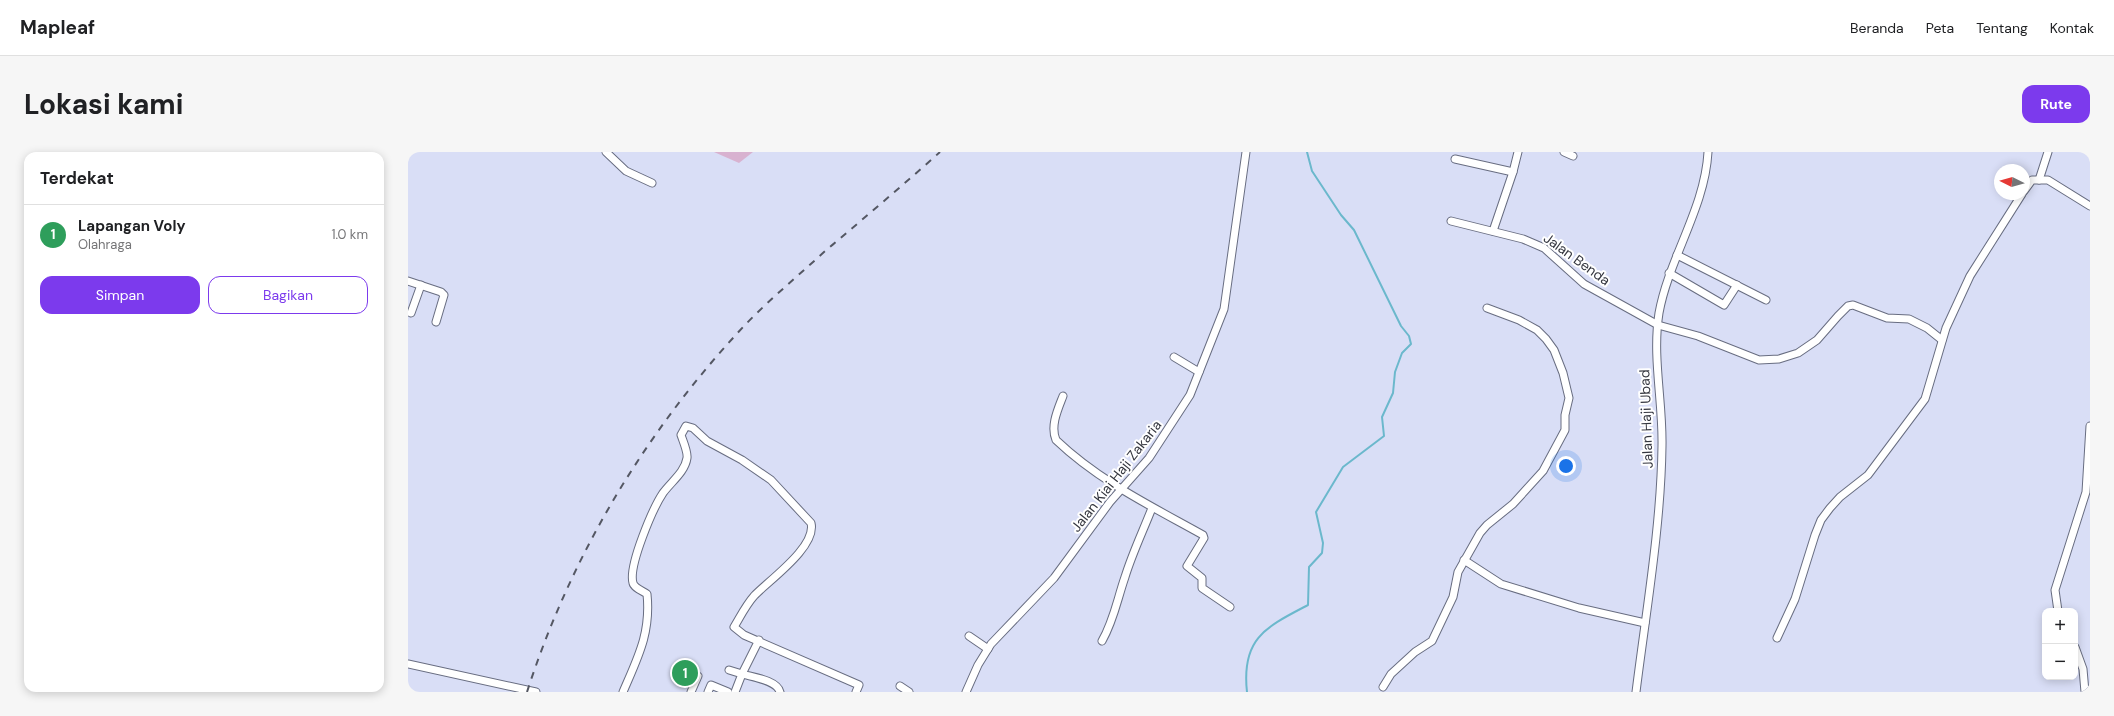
<!DOCTYPE html>
<html lang="id">
<head>
<meta charset="utf-8">
<style>
  body { margin:0; font-family:"DM Sans",sans-serif; background:#f6f6f6; color:#202124 }
  .controls { position:absolute; right:12px; bottom:12px; display:grid; overflow:hidden; border-radius:8px; box-shadow:0 2px 10px #0003 }
  .controls button { width:36px; height:36px; display:grid; place-items:center; padding:0; border:0; border-bottom:1px solid #e0e0e0; background:#fff; color:#202124; font:20px sans-serif }
  .compass { position:absolute; left:1586px; top:12px; width:36px; height:36px; border-radius:50%; background:#fff; box-shadow:0 2px 10px #0003; rotate:275deg }
  .you { position:absolute; left:1158px; top:314px; width:14px; height:14px; margin:-10px; border:3px solid #fff; border-radius:50%; background:#1a73e8; box-shadow:0 0 0 6px #1a73e833 }
  .badge { display:grid; place-items:center; width:26px; height:26px; border-radius:50%; background:#7c3aed; color:#fff; font-size:13px; font-weight:700 }
  .pin { position:absolute; translate:-50% -50%; border:2px solid #fff; box-shadow:0 1px 4px #0006 }
  .list { margin:0; padding:0; list-style:none }
  h2 { display:flex; justify-content:space-between; align-items:center; height:52px; margin:0; padding:0 16px; font-size:17px }
  h2 small { font-size:13px; font-weight:400; color:#757577 }
  .list li { display:grid; grid-template-columns:26px 1fr auto; gap:12px; align-items:center; box-sizing:border-box; height:60px; padding:0 16px; border-top:1px solid #e0e0e0 }
  .list b { display:block; font-size:15px; white-space:nowrap }
  .list p { margin:0; font-size:13px; white-space:nowrap; color:#757577 }
  .list em { font-size:13px; font-style:normal; color:#757577 }
  .actions { display:flex; gap:8px; padding:12px 16px }
  .actions a { flex:1; padding:9px 0; border:1px solid #7c3aed; border-radius:12px; text-align:center; font-size:14px; color:#7c3aed }
  .actions .main { background:#7c3aed; color:#fff }
  .map { position:relative; flex:none; width:1682px; height:540px; overflow:hidden; border-radius:12px }
  header { display:flex; align-items:center; gap:24px; box-sizing:border-box; height:56px; padding:0 20px; background:#fff; border-bottom:1px solid #e0e0e0 }
  header strong { font-size:19px }
  nav { display:flex; gap:22px; margin-inline-start:auto; font-size:14px }
  .intro { display:flex; align-items:center; justify-content:space-between; box-sizing:border-box; height:96px; padding:0 24px }
  h1 { margin:0; font-size:28px }
  .button { padding:10px 18px; border-radius:12px; background:#7c3aed; color:#fff; font-size:14px; font-weight:700 }
  main { display:flex; gap:24px; padding:0 24px }
  aside { flex:1; background:#fff; border-radius:12px; box-shadow:0 2px 10px #0003 }
  .map>svg:first-child { display:block }
</style>
</head>
<body>
<header>
<strong>Mapleaf</strong>
<nav><a>Beranda</a><a>Peta</a><a>Tentang</a><a>Kontak</a></nav>
</header>
<div class="intro"><h1>Lokasi kami</h1><a class="button">Rute</a></div>
<main>
<aside>
<h2>Terdekat<small></small></h2>
<ul class="list">
<li><span class="badge" style="background:#2e9e5b">1</span><div><b>Lapangan Voly</b><p>Olahraga</p></div><em>1.0 km</em></li>
</ul>
<div class="actions"><a class="main">Simpan</a><a>Bagikan</a></div>
</aside>
<div class="map">
<svg width="1682" height="540" viewBox="0 0 1682 540">
  <rect width="100%" height="100%" fill="#d9def6"/>
  <g fill="#d8b2d0">
    <polygon points="306,0 345,0 331,11"/>
    <polygon points="270,514 288,520 284,529 267,522"/>
  </g>
  <g fill="none" stroke-linecap="round" stroke-linejoin="round">
    <path stroke="#6bb8cc" stroke-width="2" d="M839,540C833,486 858,475 900,453L901,415L914,401L915,391L908,360L935,315L976,284L974,265L985,241L987,220L994,201L1003,192L1001,184L993,174L946,78L933,63L904,19L899,0"/>
    <g stroke="#686d81" stroke-width="9">
      <g id="minor">
        <polyline points="198,0 218,19 244,31"/>
        <polyline points="1156,0 1165,4"/>
        <polyline points="1047,7 1105,20 1085,79"/>
        <polyline points="1105,20 1110,0"/>
        <polyline points="1631,28 1640,0"/>
        <polyline points="1616,39 1624,28 1640,28 1682,54"/>
        <polyline points="1043,69 1115,87 1136,96 1176,132 1250,173 1290,184 1351,208 1371,207 1390,201 1409,188 1430,164 1440,154 1445,153 1479,166 1501,167 1519,176 1534,188"/>
        <polyline points="1269,103 1358,148"/>
        <polyline points="1261,121 1316,153 1329,133"/>
        <polyline points="0,129 33,140 36,143 28,170"/>
        <polyline points="3,161 13,133"/>
        <polyline points="766,205 791,220"/>
        <path d="M655,244C650,257 642,274 648,288C691,329 743,354 795,383L796,386L779,414L794,426V436L822,455"/>
        <polyline points="1056,408 1093,432 1171,456 1237,471"/>
        <polyline points="1650,459 1647,438 1678,340 1682,274"/>
        <polyline points="561,484 580,497"/>
        <polyline points="1369,486 1387,447 1407,383 1413,368 1422,356 1432,345 1460,323 1517,247 1538,176 1562,124 1614,42"/>
        <path d="M351,488L334,522C344,525 369,528 372,540"/>
        <path d="M694,489C706,468 709,448 717,425C724,402 735,379 744,356"/>
        <polyline points="1667,495 1675,517 1677,540"/>
        <polyline points="0,512 128,540"/>
        <polyline points="321,518 334,522 327,540"/>
        <polyline points="492,534 501,540"/>
        <polyline points="975,535 983,522 1007,500 1024,489 1045,445 1050,420 1072,381 1079,373 1105,352 1135,319 1157,278 1157,263 1161,246 1155,221 1146,198 1138,187 1129,178 1111,168 1079,156"/>
        <path d="M215,540C230,505 243,481 239,442C235,439 226,436 225,431C220,414 245,356 255,341C263,330 277,320 279,306C280,300 275,289 273,283L278,274L285,276L299,289L334,308L363,328L403,371C409,395 360,429 346,444C338,453 332,465 326,475L336,483L451,533L448,540"/>
        <polyline points="283,540 290,524"/>
        <polyline points="300,540 303,533 320,540"/>
        <polyline points="558,540 570,513 583,492 646,426 702,350 741,306 782,243 816,157 838,0"/>
        <path d="M1228,540C1238,460 1253,374 1254,294C1255,250 1244,205 1251,161C1261,106 1297,56 1300,0"/>
      </g>
    </g>
    <use href="#minor" stroke="#fff" stroke-width="7"/>
    <path stroke="#545763" stroke-width="2" stroke-dasharray="7 7" stroke-linecap="butt" d="M119,540C163,403 239,277 337,173C362,147 390,124 416,100C455,67 494,34 532,0"/>
  </g>
  <g text-anchor="middle" dominant-baseline="central" stroke-width="4" stroke-linejoin="round" paint-order="stroke">
    <g font-size="14" fill="#34363f" stroke="#fff">
      <text transform="translate(1169 107) rotate(36)">Jalan Benda</text>
      <text transform="translate(1238 267) rotate(-92)">Jalan Haji Ubad</text>
      <text transform="translate(708 324) rotate(-52)">Jalan Kiai Haji Zakaria</text>
    </g>
  </g>
</svg>
<div class="controls">
<button>+</button>
<button>−</button>
</div>
<svg class="compass" viewBox="-18 -18 36 36"><path d="M0-13l5 13h-10z" fill="#e53935"/><path d="M0 13l5-13h-10z" fill="#757577"/></svg>
<div class="you"></div>
<div class="pin badge" style="left:277px;top:521px;background:#2e9e5b">1</div>
</div>
</main>
</body>
</html>
